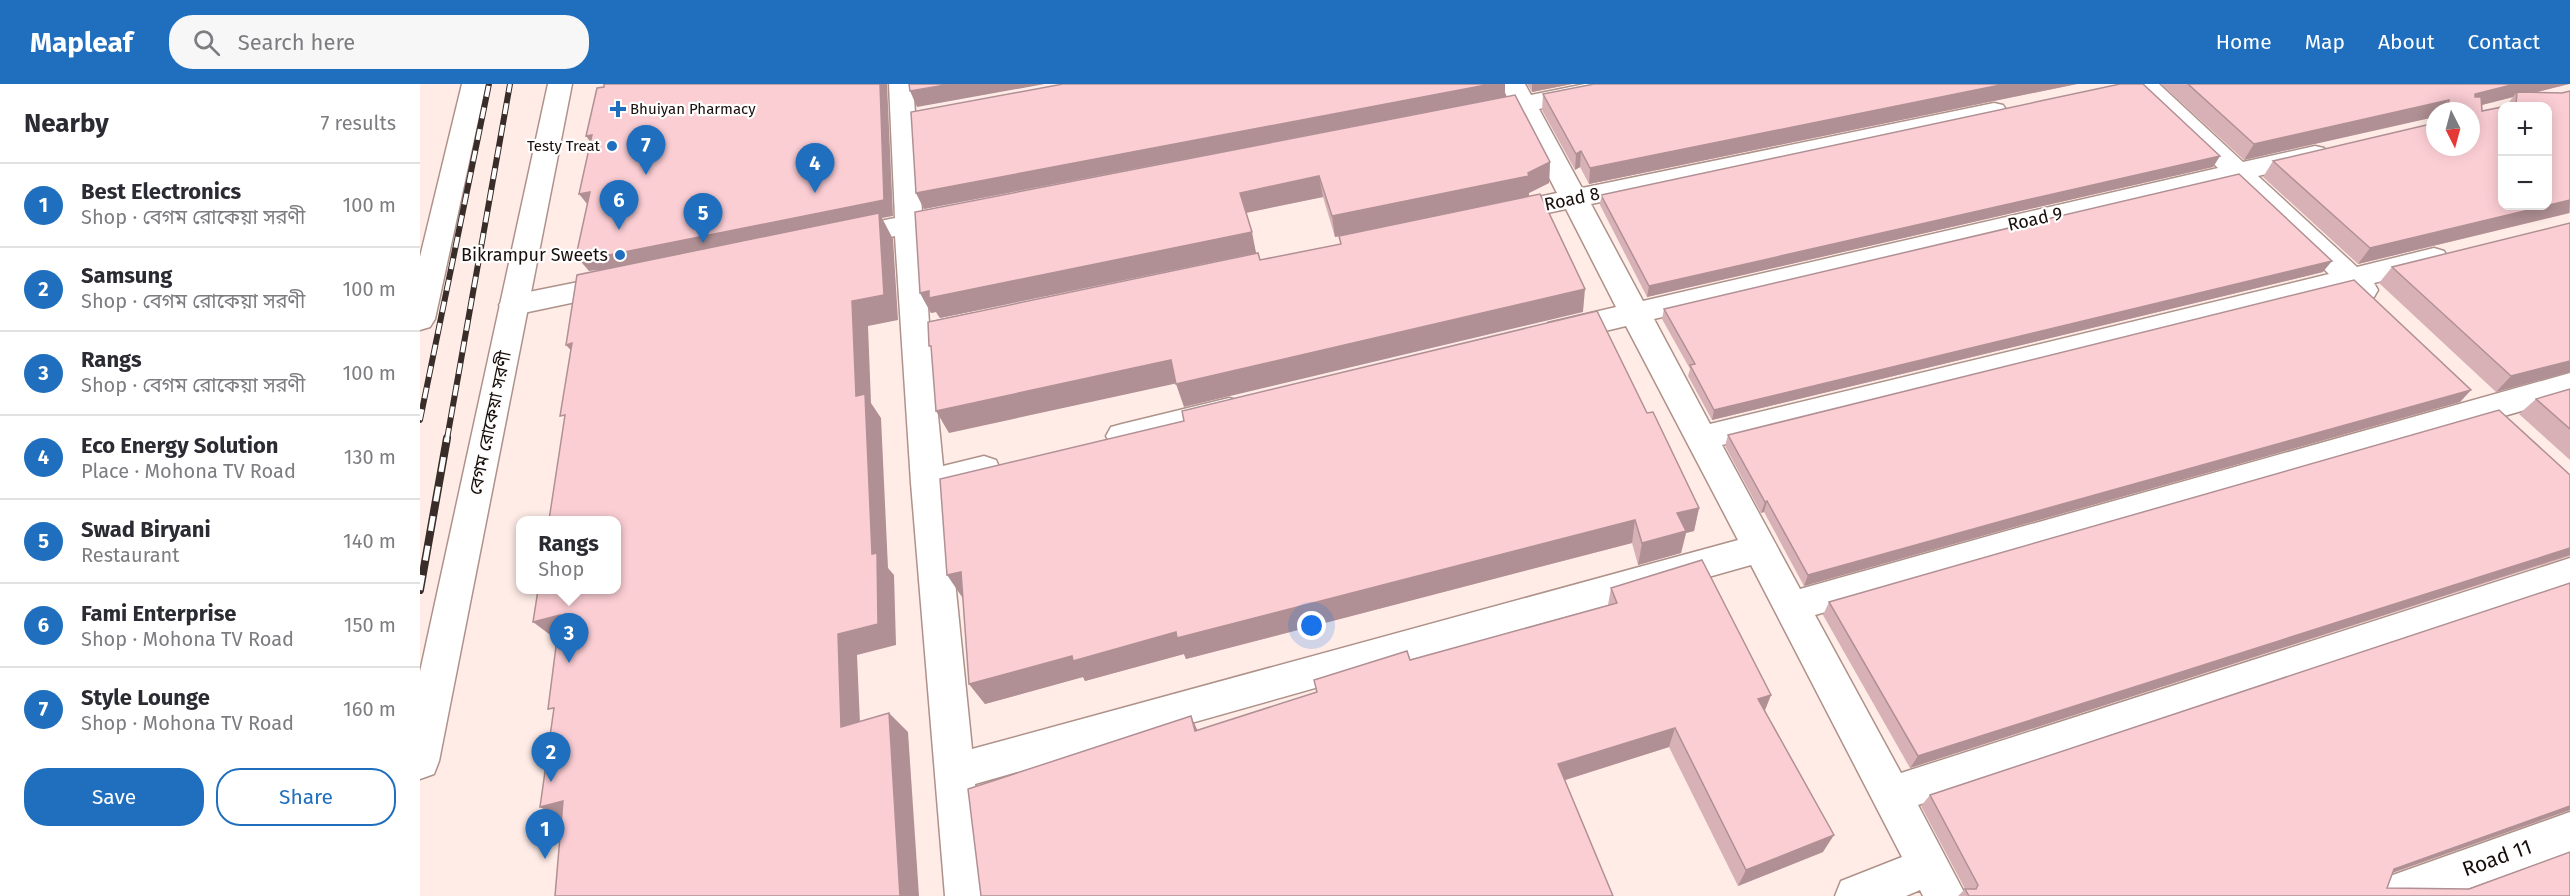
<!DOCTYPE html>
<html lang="en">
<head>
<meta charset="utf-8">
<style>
  body { margin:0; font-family:"Fira Sans","Noto Sans Bengali",sans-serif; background:#f7f7f7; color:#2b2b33 }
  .controls { position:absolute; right:18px; top:18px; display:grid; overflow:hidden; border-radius:12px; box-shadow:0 3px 15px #0003 }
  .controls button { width:54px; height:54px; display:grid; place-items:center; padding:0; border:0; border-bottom:2px solid #e1e1e2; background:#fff; color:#2b2b33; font:30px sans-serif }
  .compass { position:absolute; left:2006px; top:18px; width:54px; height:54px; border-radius:50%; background:#fff; box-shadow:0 3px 15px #0003; rotate:174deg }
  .you { position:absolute; left:892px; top:542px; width:21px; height:21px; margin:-15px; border:4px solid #fff; border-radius:50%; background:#1a73e8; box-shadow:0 0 0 9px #1a73e833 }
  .badge { display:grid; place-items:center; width:39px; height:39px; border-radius:50%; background:#206fbe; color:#fff; font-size:20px; font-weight:700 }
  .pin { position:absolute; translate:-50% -50px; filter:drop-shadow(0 2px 3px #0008) }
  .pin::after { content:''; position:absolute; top:32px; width:21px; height:18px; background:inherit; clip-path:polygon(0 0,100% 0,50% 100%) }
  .popup { position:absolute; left:96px; top:432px; width:105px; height:78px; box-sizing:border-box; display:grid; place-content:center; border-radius:12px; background:#fff; filter:drop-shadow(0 2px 4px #0005); font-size:20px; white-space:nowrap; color:#7c7c81 }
  .popup b { font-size:22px; color:#2b2b33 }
  .popup::after { content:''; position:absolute; left:50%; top:100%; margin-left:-12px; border:12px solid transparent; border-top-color:#fff }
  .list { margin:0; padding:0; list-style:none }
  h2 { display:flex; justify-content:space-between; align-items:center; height:78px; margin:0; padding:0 24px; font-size:26px }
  h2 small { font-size:20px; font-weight:400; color:#7c7c81 }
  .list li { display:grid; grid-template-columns:39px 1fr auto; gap:18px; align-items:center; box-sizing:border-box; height:84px; padding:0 24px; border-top:2px solid #e1e1e2 }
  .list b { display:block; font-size:22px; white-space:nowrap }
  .list p { margin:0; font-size:20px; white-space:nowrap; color:#7c7c81 }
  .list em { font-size:20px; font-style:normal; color:#7c7c81 }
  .actions { display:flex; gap:12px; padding:18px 24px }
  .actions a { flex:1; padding:14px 0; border:2px solid #206fbe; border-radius:24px; text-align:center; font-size:21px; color:#206fbe }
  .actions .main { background:#206fbe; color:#fff }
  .icon { flex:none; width:33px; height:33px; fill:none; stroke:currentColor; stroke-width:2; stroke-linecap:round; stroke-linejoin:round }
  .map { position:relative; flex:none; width:2150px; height:812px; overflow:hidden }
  header { display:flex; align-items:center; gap:36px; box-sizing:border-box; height:84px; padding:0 30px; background:#206fbe; color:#fff }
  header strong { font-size:28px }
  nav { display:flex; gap:33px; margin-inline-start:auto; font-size:21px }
  .search { width:420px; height:54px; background:#f7f7f7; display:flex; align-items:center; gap:15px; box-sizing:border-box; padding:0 21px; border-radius:24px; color:#7c7c81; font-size:22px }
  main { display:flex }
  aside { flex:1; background:#fff }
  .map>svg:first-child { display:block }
</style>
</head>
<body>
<header>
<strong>Mapleaf</strong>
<div class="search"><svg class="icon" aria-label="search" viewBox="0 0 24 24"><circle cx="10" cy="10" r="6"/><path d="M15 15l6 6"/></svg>Search here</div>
<nav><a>Home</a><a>Map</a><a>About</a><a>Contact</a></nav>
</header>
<main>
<aside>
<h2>Nearby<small>7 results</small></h2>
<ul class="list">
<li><span class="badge">1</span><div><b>Best Electronics</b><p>Shop · বেগম রোকেয়া সরণী</p></div><em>100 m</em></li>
<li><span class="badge">2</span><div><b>Samsung</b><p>Shop · বেগম রোকেয়া সরণী</p></div><em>100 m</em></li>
<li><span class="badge">3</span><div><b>Rangs</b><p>Shop · বেগম রোকেয়া সরণী</p></div><em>100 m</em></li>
<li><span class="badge">4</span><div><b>Eco Energy Solution</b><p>Place · Mohona TV Road</p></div><em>130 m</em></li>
<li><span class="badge">5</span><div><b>Swad Biryani</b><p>Restaurant</p></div><em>140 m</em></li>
<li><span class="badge">6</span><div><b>Fami Enterprise</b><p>Shop · Mohona TV Road</p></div><em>150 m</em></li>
<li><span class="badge">7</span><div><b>Style Lounge</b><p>Shop · Mohona TV Road</p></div><em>160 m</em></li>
</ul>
<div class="actions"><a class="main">Save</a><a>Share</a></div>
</aside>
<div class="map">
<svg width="2150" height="812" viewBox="0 0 2150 812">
  <rect width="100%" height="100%" fill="#ffece7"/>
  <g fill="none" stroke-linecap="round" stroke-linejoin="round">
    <g stroke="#ae928a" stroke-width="3">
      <g id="minor">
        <path d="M469,0H493L502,128L539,121L549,123L553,130L549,137L503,147L509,239L552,230L562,233L567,241L562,249L511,261L523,382L564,372L576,376L580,385L576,394L526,408L552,665L1318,456L1206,242L1139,258L1128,255L1124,247L1128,239L1196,223L1146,125L1081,139L1071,137L1067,130L1071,123L1137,109L1096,29L1058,37L1049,35L1045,29L1049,23L1088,15L1082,2L1083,0H1105L1111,11L1165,0H1215L1212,5L1119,25L1162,104L1574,19L1583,21L1587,27L1583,33L1574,35L1171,120L1223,217L1798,84L1712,0H1739L1823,78L1895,62L1904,64L1908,70L1904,76L1838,92L1937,183L2014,164L2024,167L2028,174L2024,181L1954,199L1958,206L1954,213C1942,217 1935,215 1926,206L1302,361L1380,505L2150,289V313L1395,531L1481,689L2150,474V504L1498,721L1546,812H1503L1500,806L1486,812H1415L1421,797L1482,773L1331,481L555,700L567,812H525L491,399L475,152L425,163L415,160L411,153L415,146L475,134ZM1813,98L1909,190L1290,340L1234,235Z"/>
        <polygon points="198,190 208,193 212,200 208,207 94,231 84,228 79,221 84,214 94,211"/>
        <polygon points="809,314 820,317 825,326 820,335 702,364 691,361 686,352 691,343 702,340"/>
        <polygon points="2150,728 2150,768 2028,812 1950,812 1956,797"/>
      </g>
    </g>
    <g stroke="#ae928a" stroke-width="3">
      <g id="major">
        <polygon points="42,0 66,0 15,235 10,243 0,246 0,173"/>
        <polygon points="128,0 152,0 19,677 14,690 0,695 0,588"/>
      </g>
    </g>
    <use href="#minor" fill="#fff" fill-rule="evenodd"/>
    <use href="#major" fill="#fff" fill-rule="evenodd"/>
    <g stroke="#382d29" stroke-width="6">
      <g id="rail-far1">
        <polyline points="0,336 69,0"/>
        <polyline points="27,355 90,0"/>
      </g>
    </g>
    <g stroke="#382d29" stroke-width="8">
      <polyline id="rail" points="0,506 27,354"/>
    </g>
    <use href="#rail-far1" stroke="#fefefe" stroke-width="4" stroke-dasharray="11" stroke-linecap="butt"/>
    <use href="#rail" stroke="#fefefe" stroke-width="5" stroke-dasharray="15" stroke-linecap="butt"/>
  </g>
  <g fill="#d8b1b6" fill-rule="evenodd">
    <polygon points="643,0 1085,0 1085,13 1130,78 1129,99 1109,109 915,153 903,113 826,129 836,169 520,234 516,228 511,229 500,209 870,55 504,125 496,109"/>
    <polygon points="1107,0 1152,0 1112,8"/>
    <polygon points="1174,0 1657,0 1169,100 1160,83 1155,86 1122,26 1123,10"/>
    <path d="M1741,0H2149L2113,9H2142L2150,7V129L1938,180L1843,93L1853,77L2015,63L2051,27H2015L1824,76ZM2093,13L2086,22L2062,27V21Z"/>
    <polygon points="1800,72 1793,83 1227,213 1180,121 1181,111"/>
    <polygon points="1972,183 2150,288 2076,308 1959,199"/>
    <polygon points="1903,188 1292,336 1268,292 1270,285 1242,235 1244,225"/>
    <polygon points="2150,305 2150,376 2099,330 2116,315"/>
    <polygon points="2051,306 2040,318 1384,502 1344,428 1341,429 1305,362 1308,351"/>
    <polygon points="1227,329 1279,424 1274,447 1266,449 1261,469 1218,481 1212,459 766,575 764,570 665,597 663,593 565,620 549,600 543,513 542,513 764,337"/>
    <polygon points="2150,391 2150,472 1490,684 1403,531 1409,518"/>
    <polygon points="2150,499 2150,726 1972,789 1967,804 2150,812 1538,812 1545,805 1501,722 1510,711"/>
    <polygon points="1191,504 1351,611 1345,626 1403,768 1318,802 1249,663 1144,696 778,646 897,608 990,576 1188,521"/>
  </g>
  <g fill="#b09094">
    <polygon points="460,0 467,0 473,132 462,134 473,155 478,236 448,242 451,319 461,334 468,484 474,491 476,561 437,571 441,662 421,643 182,191 178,186 169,187 156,172 170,169"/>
    <polygon points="531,0 625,0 497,23 490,7"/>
    <polygon points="1071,0 1085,0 1085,13 504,125 496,109"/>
    <polygon points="1112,0 1152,0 1112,8"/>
    <polygon points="1585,0 1657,0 1169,100 1170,84"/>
    <polygon points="2095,0 2149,0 2097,13 2097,8 2093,13 2042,26 2055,10"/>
    <polygon points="2029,16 2020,27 2015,27 2015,33 1824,76 1834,60"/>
    <polygon points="172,51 178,68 166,52"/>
    <polygon points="1161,67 1160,83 1155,86 1156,70"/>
    <polygon points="1800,72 1793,83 1227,213 1229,202"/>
    <polygon points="1130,78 1129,99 1109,109 1109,113 915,153 912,132 1108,89"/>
    <polygon points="899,92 903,113 825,129 820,109"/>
    <polygon points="170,108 172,126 159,110"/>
    <polygon points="2150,116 2149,129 1938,180 1950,164"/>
    <polygon points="832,148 836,169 520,234 516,228 511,229 500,209"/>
    <polygon points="1912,177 1903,188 1292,336 1294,326"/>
    <polygon points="1165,205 1163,228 764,323 756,300"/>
    <polygon points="152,259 168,285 146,261"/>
    <polygon points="751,276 758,299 529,349 516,327"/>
    <polygon points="2150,277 2150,288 2076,308 2091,292"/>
    <polygon points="2051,306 2040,318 1384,502 1388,491"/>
    <polygon points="1347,417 1344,428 1341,429 1345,418"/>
    <polygon points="1279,424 1274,447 1266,449 1261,469 1218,481 1222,459 1257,429"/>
    <polygon points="1215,436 1212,459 766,575 764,570 665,597 663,593 565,620 549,600 652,572 756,548"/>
    <polygon points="2150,464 2150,471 1490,684 1498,672"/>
    <polygon points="541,488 556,510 542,513 527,491"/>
    <polygon points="140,531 141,559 113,538"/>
    <polygon points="1351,611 1343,631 1338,615"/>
    <polygon points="469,629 488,648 499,812 480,812"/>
    <polygon points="771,632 780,652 775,647"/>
    <polygon points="1255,644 1249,663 1136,699 1138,680"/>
    <polygon points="143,717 151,741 120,723"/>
    <polygon points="2150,722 2150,726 1955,795 1974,785"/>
    <polygon points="1414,751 1403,768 1318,802 1326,786"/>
  </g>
  <g fill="#fbced4" stroke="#b09094" stroke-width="1.5">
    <polygon points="184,0 460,0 464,116 169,175 170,169 156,172 170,108 159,110 172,51 166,52 177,4 184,3"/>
    <polygon points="489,0 531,0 490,7"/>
    <polygon points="643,0 1071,0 496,109 491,28"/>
    <polygon points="1174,0 1585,0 1170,84 1161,67 1156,70 1123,10"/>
    <polygon points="1700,0 1723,0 1800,72 1229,202 1181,111"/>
    <polygon points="1768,0 2095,0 2055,10 2055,13 2061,13 2062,27 2082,23 2082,122 2127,122 2127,22 2084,22 2096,20 2097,8 2142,9 2150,7 2150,116 1950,164 1853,77 2015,39 2015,63 2051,63 2051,27 2028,27 2029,16 1834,60"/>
    <polygon points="1095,11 1130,78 1108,89 1109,92 912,132 899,92 820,109 832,148 509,214 509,207 500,209 495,128"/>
    <polygon points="1819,90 1912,177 1294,326 1270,281 1275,280 1244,225"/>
    <polygon points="1120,110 1165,205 756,300 751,276 516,327 511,262 509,262 508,238 838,169 840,176 921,160 919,152"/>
    <polygon points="459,129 464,211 432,217 436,312 445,310 452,470 457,469 458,540 418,550 421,643 469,629 480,812 135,812 143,717 120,723 134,624 128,625 140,531 113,538 118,506 197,506 197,436 129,436 145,331 140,332 152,259 146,261 157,191"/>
    <polygon points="2150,139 2150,277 2091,292 1972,183"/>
    <polygon points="1934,196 2051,306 1388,491 1347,417 1345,418 1308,351"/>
    <polygon points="1177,227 1227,329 1233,328 1279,424 1257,429 1266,447 1222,459 1215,436 757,554 756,548 653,577 652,572 549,600 541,488 527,491 520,395 764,337 762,327"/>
    <polygon points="2150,305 2150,345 2116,315"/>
    <polygon points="2079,326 2150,391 2150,464 1498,672 1409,518"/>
    <polygon points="1282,476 1351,611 1338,615 1414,751 1326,786 1255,644 1138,680 1193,812 561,812 548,705 771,632 775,647 897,608 894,596 987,567 990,576 1197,519 1191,504"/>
    <polygon points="2150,499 2150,722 1974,785 1967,804 2049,805 2150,768 2150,812 1549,812 1545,805 1556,805 1558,801 1510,711"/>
  </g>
  <g fill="#206fbe" stroke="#fefefe" stroke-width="2">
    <path d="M195 16h6v6h6v6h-6v6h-6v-6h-6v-6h6z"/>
    <circle cx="192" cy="62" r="6"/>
    <circle cx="200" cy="171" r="6"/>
  </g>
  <g text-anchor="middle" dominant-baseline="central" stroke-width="4.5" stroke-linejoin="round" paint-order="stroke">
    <g font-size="15" fill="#180e0b" stroke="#fefefe" text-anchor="start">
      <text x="210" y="25">Bhuiyan Pharmacy</text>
      <text x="180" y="62" text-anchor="end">Testy Treat</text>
    </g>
    <g font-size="18" fill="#180e0b" stroke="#fefefe">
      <text transform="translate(1152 115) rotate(-12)">Road 8</text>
      <text transform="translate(1615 135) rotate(-13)">Road 9</text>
      <text transform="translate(70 339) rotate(-78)">বেগম রোকেয়া সরণী</text>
    </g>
    <g font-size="18" fill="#180e0b" stroke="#fefefe" text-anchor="end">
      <text x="188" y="171">Bikrampur Sweets</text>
    </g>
    <g font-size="21" fill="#180e0b" stroke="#fefefe">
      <text transform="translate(2077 774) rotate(-20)">Road 11</text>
    </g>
  </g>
</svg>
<div class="controls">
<button>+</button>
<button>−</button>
</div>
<svg class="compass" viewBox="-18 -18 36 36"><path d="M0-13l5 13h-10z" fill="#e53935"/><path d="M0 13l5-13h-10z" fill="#7c7c81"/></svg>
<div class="you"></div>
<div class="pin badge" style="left:125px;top:775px">1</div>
<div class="pin badge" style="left:131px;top:698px">2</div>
<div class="pin badge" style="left:149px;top:579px">3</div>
<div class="popup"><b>Rangs</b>Shop</div>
<div class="pin badge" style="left:395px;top:109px">4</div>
<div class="pin badge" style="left:283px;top:159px">5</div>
<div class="pin badge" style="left:199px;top:146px">6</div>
<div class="pin badge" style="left:226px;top:91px">7</div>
</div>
</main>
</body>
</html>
